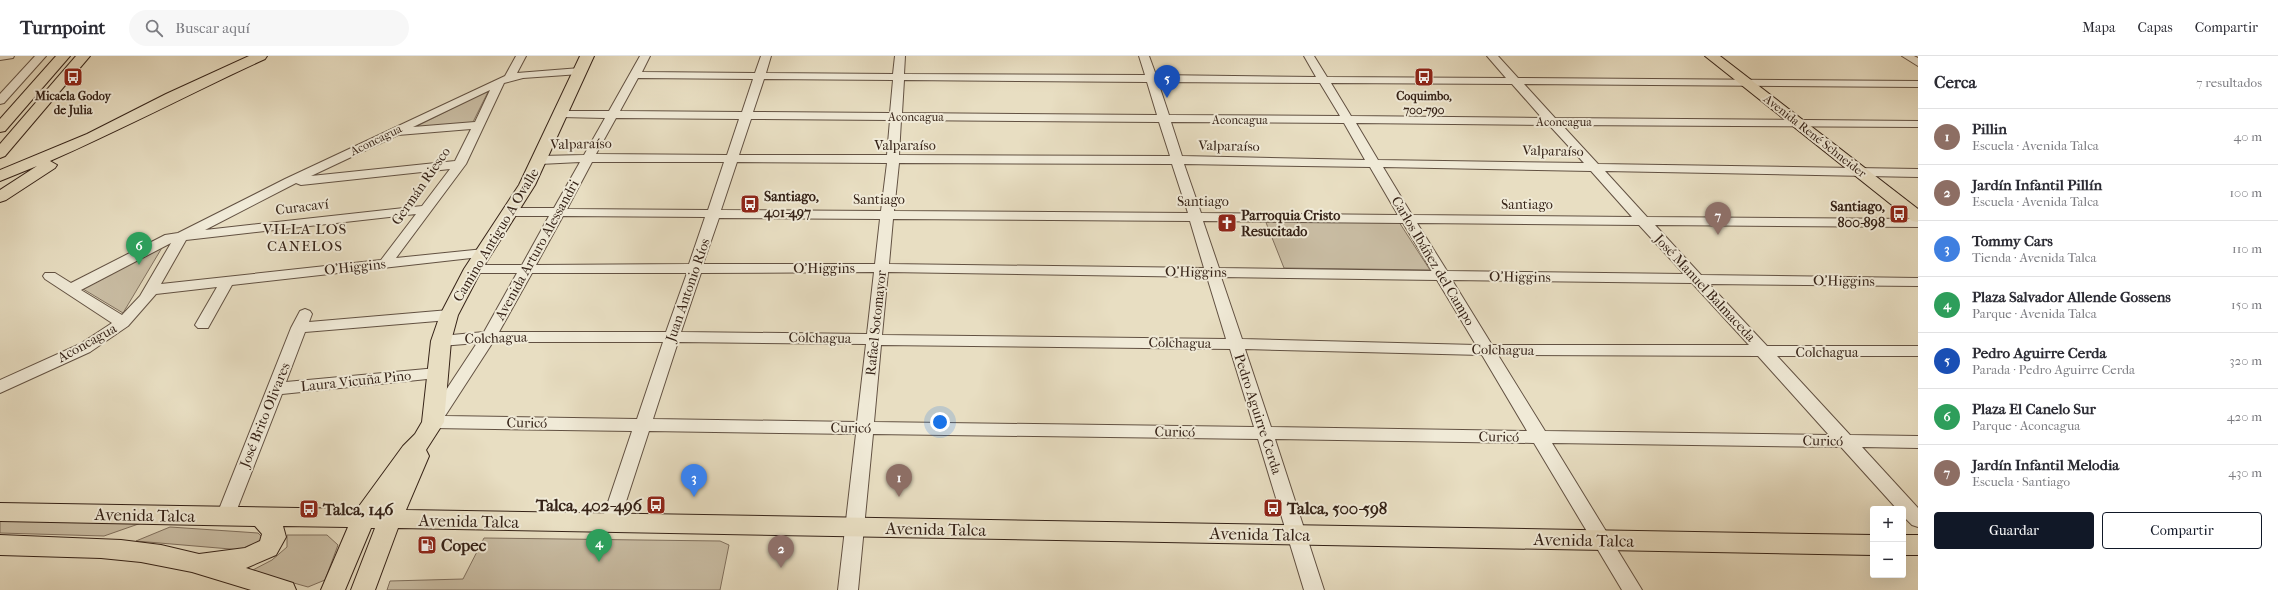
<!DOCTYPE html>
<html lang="es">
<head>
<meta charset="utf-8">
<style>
  body { margin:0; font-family:"IM FELL French Canon",serif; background:#f7f7f7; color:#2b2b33 }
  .controls { position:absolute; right:12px; bottom:12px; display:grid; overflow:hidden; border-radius:4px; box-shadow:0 4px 16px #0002 }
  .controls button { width:36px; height:36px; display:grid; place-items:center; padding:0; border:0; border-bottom:1px solid #e1e1e2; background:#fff; color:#2b2b33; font:20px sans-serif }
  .you { position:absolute; left:940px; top:366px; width:14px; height:14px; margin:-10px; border:3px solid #fff; border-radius:50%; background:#1a73e8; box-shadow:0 0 0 6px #1a73e833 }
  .badge { display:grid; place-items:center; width:26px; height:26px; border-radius:50%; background:#111827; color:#fff; font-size:13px; font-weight:700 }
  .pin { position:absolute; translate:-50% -33px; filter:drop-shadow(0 1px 2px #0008) }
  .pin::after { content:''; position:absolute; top:21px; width:14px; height:12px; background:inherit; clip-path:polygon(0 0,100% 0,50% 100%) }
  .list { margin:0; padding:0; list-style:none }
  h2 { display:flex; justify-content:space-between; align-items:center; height:52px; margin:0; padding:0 16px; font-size:17px }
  h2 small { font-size:13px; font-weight:400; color:#7c7c81 }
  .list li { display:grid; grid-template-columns:26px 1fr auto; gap:12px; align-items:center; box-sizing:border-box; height:56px; padding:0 16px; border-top:1px solid #e1e1e2 }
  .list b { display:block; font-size:15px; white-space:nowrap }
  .list p { margin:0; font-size:13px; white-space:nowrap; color:#7c7c81 }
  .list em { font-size:13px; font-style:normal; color:#7c7c81 }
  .actions { display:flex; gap:8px; padding:12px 16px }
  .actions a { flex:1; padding:9px 0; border:1px solid #111827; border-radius:4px; text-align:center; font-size:14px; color:#111827 }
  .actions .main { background:#111827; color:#fff }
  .icon { flex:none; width:22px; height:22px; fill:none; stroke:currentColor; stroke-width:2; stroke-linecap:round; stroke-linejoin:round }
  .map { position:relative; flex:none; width:1918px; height:534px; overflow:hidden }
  header { display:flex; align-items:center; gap:24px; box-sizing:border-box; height:56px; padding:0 20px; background:#fff; border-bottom:1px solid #e1e1e2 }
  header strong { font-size:19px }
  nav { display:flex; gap:22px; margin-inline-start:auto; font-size:14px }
  .search { width:280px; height:36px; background:#f7f7f7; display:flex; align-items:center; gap:10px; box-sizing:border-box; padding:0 14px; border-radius:22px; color:#7c7c81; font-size:15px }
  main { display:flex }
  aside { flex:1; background:#fff }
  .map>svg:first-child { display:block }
</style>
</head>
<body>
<header>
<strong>Turnpoint</strong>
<div class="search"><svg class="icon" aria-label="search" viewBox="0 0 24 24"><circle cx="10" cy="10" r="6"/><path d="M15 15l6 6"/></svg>Buscar aquí</div>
<nav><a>Mapa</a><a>Capas</a><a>Compartir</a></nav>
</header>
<main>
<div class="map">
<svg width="1918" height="534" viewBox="0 0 1918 534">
  <rect width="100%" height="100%" fill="#e8dec2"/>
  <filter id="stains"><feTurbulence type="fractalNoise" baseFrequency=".005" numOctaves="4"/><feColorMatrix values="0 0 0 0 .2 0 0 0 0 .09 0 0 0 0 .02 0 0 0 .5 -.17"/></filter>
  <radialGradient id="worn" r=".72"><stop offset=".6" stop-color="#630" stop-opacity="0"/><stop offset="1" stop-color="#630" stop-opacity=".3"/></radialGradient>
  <g fill="#cabea5" stroke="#80705e">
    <polygon points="489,34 473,66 466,69 407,75"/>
    <polygon points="1265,164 1399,166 1430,214 1284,212"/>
    <polygon points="163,190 123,257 83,233 89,227"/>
    <polygon points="0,464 147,465 104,480 0,477"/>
    <polygon points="170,471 258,477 262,481 261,487 242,494 136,485"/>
    <polygon points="287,479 327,479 338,489 325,524 308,531 251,515 272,504 287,491"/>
    <polygon points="484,482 720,485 729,489 720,534 387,534 390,525 463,523"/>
  </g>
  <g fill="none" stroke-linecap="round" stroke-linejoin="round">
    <g stroke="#625142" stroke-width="2">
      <g id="minor">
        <polygon points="0,0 14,0 13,2 0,4"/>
        <polygon points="35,0 46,0 4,47 0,48 0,38"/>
        <path d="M516,0H526L517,17L580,12L585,15L580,18L523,22L504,27L466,108L396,202L484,193L489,194L491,197L489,200L232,229L208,272H198L195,269L217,231L156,238L128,270L90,296L0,337V324L80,288L112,267L45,223L43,220L45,217H55L71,227L165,179L178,177L285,123L505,20ZM490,34L475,66L413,71ZM471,73L455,105L311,120L398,79ZM450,113L422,150L205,174L296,127L301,129ZM416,158L381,204L161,228L186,184ZM171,187L140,240L122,259L81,234Z"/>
        <path d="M640,0H650L642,16L755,17L761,0H771L766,17L893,18L895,0H905L904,18L1145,19L1139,0H1149L1156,19L1316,21L1304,0H1314L1327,21L1506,22L1487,0H1498L1518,22L1918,25V31L1524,28L1555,62L1918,65V71L1562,69L1598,108L1918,113V121L1605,115L1647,161L1918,163V171L1655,169L1701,219L1918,222V230L1709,228L1767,290H1918V300H1777L1850,379L1918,380V392L1862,391L1918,452V471L1912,469L1903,460V453H1897L1841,391L1552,387L1642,534H1622L1534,387L1275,383L1324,534H1304L1258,383L873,378L858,534H838L856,378L649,375L619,467L617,472L610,474L603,472L601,467L632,375L433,372L427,370L425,366L477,287L441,290L436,289L433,285L436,281L441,280L484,276L517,217H473L466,213L473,209H522L549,160H511L504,156L511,152H554L580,106L540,108L534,104L540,100L584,99L605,62L561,61L555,58L561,55H609ZM638,22L753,23L742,56L620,55ZM764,23L893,24L890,57L753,56ZM904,24L1147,26L1157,59L902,57ZM1158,26L1320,27L1340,60L1169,59ZM1331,27L1512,28L1542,62L1351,60ZM616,62L739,63L727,99L596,98ZM751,63L890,64L887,99H739ZM901,64L1159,66L1170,100L899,99ZM1171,66L1344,67L1365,104L1182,100ZM1356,67L1549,69L1584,107L1378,104ZM592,106H724L708,154L567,153ZM737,106L887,107L881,155L721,154ZM899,107L1172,108L1188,157L894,155ZM1184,108L1370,111L1398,159L1201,157ZM1383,111L1591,115L1632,161L1412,159ZM563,160L705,161L689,208L536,209ZM719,162L880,163L875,208H703ZM893,163L1190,165L1204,212L889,208ZM1203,165L1403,167L1432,215L1219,212ZM1417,167L1639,169L1684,218L1447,215ZM874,216L867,278L681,276L701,217ZM888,216L1207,221L1226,283L882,279ZM532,217H687L666,276H499ZM1221,221L1437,224L1476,289L1242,283ZM1452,224L1692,227L1749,289H1492ZM493,286H663L637,363L445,360ZM678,286L866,288L857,366L653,363ZM881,289L1230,293L1254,371L874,366ZM1245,293L1482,299L1527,375L1271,371ZM1498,299L1758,300L1829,379L1545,375Z"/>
        <polygon points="1902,0 1914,0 1918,2 1918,10"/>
        <polygon points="305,253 310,255 312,258 309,266 449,254 454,256 456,259 454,262 449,264 305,276 286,326 437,312 443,313 445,317 443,321 437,322 282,338 234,461 231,466 225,468 219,466 216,461 291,272 300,255"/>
      </g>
    </g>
    <g stroke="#352217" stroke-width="2">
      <g id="major">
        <polygon points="56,0 70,0 5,75 0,76 0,63"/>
        <polygon points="76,0 90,0 5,100 0,102 0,88"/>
        <path d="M249,0H267L265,3C193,36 123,73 50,105L57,109L55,112L6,144L0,146V134L37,110L0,125V114L87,78L166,38Z"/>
        <polygon points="580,0 594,0 535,129 482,213 458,259 451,285 444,366 426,394 429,400 406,454 1873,479 1873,499 398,472 375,534 351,534 375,472 371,472 345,534 321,534 348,471 283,470 286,481 276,499 246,512 293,527 296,534 251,534 192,516 141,506 101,502 0,499 0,479 121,484 161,489 199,498 245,492 260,485 262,478 255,470 0,465 0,447 357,453 403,390 415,378 422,366 431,285 440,259 464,213 519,129"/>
        <polygon points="1705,0 1720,0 1918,153 1918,166 1912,165"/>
        <rect x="1903" y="479" width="15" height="20"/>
      </g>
    </g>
    <use href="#minor" fill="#f0ead7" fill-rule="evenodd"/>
    <use href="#major" fill="#e8dec2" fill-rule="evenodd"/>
  </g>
  <defs>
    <g id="bus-square" transform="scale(1)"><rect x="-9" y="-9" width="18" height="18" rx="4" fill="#8f2418" stroke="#f0ead7"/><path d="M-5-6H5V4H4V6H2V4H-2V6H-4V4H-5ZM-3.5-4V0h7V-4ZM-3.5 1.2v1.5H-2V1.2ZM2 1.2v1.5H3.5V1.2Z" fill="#fff"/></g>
    <g id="church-square" transform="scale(1)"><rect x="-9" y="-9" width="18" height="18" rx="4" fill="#8f2418" stroke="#f0ead7"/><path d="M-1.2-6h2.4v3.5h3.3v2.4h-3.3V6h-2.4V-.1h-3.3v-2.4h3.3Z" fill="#fff"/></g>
    <g id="fuel-square" transform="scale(1)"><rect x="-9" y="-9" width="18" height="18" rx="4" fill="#8f2418" stroke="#f0ead7"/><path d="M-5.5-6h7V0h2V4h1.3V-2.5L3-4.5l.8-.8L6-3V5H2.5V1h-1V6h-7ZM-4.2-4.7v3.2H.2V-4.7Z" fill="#fff"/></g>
  </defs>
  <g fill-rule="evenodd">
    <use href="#bus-square" x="73" y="21"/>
    <use href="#bus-square" x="1424" y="21"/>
    <use href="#bus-square" x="750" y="148"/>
    <use href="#bus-square" x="1899" y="158"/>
    <use href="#church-square" x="1227" y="167"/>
    <use href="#bus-square" x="656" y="449"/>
    <use href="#bus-square" x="1273" y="452"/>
    <use href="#bus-square" x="309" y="453"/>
    <use href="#fuel-square" x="427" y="489"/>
  </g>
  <g text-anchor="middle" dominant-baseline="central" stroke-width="4" stroke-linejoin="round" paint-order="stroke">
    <g font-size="12" font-weight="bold" fill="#352217" stroke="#f0ead7">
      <text x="73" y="40">Micaela Godoy<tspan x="73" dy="14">de Julia</tspan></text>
      <text x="1424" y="40">Coquimbo,<tspan x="1424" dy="14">700-790</tspan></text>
    </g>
    <g font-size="12" fill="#352217" stroke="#f0ead7">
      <text x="916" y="61">Aconcagua</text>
      <text x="1240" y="64">Aconcagua</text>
      <text x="1564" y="66">Aconcagua</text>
      <text transform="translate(1815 80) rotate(38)">Avenida René Schneider</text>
      <text transform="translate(376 84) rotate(-26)">Aconcagua</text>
    </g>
    <g font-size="14" fill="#352217" stroke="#f0ead7">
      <text transform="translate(581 88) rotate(-1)">Valparaíso</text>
      <text x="905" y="89">Valparaíso</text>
      <text transform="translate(1229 90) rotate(1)">Valparaíso</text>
      <text transform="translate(1553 95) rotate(1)">Valparaíso</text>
      <text transform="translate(421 130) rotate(-55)">Germán Riesco</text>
      <text x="879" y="143">Santiago</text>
      <text x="1203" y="145">Santiago</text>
      <text x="1527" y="148">Santiago</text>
      <text transform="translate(302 151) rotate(-7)">Curacaví</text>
      <text transform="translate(496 179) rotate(-59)">Camino Antiguo A Ovalle</text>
      <text transform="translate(537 194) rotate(-61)">Avenida Arturo Alessandri</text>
      <text transform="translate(1433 205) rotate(59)">Carlos Ibáñez del Campo</text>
      <text transform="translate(355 211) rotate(-6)">O'Higgins</text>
      <text x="824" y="212">O'Higgins</text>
      <text transform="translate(1196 216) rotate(1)">O'Higgins</text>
      <text transform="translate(1520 221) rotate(1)">O'Higgins</text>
      <text transform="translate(1844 225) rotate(1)">O'Higgins</text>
      <text transform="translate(1705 232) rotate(47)">José Manuel Balmaceda</text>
      <text transform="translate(688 234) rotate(-71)">Juan Antonio Ríos</text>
      <text transform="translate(876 267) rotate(-84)">Rafael Sotomayor</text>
      <text transform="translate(496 282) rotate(-2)">Colchagua</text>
      <text transform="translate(820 282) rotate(1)">Colchagua</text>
      <text transform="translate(87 287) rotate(-29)">Aconcagua</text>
      <text transform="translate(1180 287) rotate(1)">Colchagua</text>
      <text transform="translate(1503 294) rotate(1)">Colchagua</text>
      <text x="1827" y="296">Colchagua</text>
      <text transform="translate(356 325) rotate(-6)">Laura Vicuña Pino</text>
      <text transform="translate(1258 358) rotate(72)">Pedro Aguirre Cerda</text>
      <text transform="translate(265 359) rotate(-68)">José Brito Olivares</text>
      <text transform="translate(527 367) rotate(1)">Curicó</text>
      <text transform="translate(851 372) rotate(1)">Curicó</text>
      <text transform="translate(1175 376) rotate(1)">Curicó</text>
      <text transform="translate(1499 381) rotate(1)">Curicó</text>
      <text transform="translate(1823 385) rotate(1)">Curicó</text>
    </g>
    <g font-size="14" font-weight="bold" fill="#352217" stroke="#f0ead7" text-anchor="start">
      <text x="764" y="140">Santiago,<tspan x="764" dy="16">401-497</tspan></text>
      <text x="1885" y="150" text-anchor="end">Santiago,<tspan x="1885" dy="16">800-898</tspan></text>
      <text x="1241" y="159">Parroquia Cristo<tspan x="1241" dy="16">Resucitado</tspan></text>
    </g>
    <g font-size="15" letter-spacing="1" fill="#352217" stroke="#f0ead7">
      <text x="305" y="173">VILLA LOS<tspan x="305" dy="17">CANELOS</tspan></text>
    </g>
    <g font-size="17" font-weight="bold" fill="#352217" stroke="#f0ead7" text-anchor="start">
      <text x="642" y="449" text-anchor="end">Talca, 402-496</text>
      <text x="1287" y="452">Talca, 500-598</text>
      <text x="323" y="453">Talca, 146</text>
      <text x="441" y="489">Copec</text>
    </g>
    <g font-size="17" fill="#352217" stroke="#f0ead7">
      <text transform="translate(145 459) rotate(1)">Avenida Talca</text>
      <text transform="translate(469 465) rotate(1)">Avenida Talca</text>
      <text transform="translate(936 473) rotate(1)">Avenida Talca</text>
      <text transform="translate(1260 478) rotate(1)">Avenida Talca</text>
      <text transform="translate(1584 484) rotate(1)">Avenida Talca</text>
    </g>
  </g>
  <rect width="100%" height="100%" filter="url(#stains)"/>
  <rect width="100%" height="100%" fill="url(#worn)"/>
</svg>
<div class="controls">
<button>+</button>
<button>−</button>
</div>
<div class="you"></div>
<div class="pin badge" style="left:899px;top:441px;background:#8d6e63">1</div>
<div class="pin badge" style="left:781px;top:512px;background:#8d6e63">2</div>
<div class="pin badge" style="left:694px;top:441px;background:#3f7fe0">3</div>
<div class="pin badge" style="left:599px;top:506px;background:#2e9e5b">4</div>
<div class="pin badge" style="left:1167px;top:42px;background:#1a4fb4">5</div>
<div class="pin badge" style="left:139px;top:209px;background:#2e9e5b">6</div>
<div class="pin badge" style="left:1718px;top:179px;background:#8d6e63">7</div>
</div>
<aside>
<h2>Cerca<small>7 resultados</small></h2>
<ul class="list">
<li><span class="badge" style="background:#8d6e63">1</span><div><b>Pillin</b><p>Escuela · Avenida Talca</p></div><em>40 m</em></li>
<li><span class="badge" style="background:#8d6e63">2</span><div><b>Jardín Infantil Pillín</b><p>Escuela · Avenida Talca</p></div><em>100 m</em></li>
<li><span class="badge" style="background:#3f7fe0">3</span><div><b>Tommy Cars</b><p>Tienda · Avenida Talca</p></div><em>110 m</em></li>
<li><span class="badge" style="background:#2e9e5b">4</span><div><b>Plaza Salvador Allende Gossens</b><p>Parque · Avenida Talca</p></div><em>150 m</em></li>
<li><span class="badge" style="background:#1a4fb4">5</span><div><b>Pedro Aguirre Cerda</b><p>Parada · Pedro Aguirre Cerda</p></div><em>320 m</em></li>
<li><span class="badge" style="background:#2e9e5b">6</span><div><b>Plaza El Canelo Sur</b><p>Parque · Aconcagua</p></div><em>420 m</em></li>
<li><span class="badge" style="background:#8d6e63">7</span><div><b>Jardín Infantil Melodia</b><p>Escuela · Santiago</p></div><em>430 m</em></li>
</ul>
<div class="actions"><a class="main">Guardar</a><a>Compartir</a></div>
</aside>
</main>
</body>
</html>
